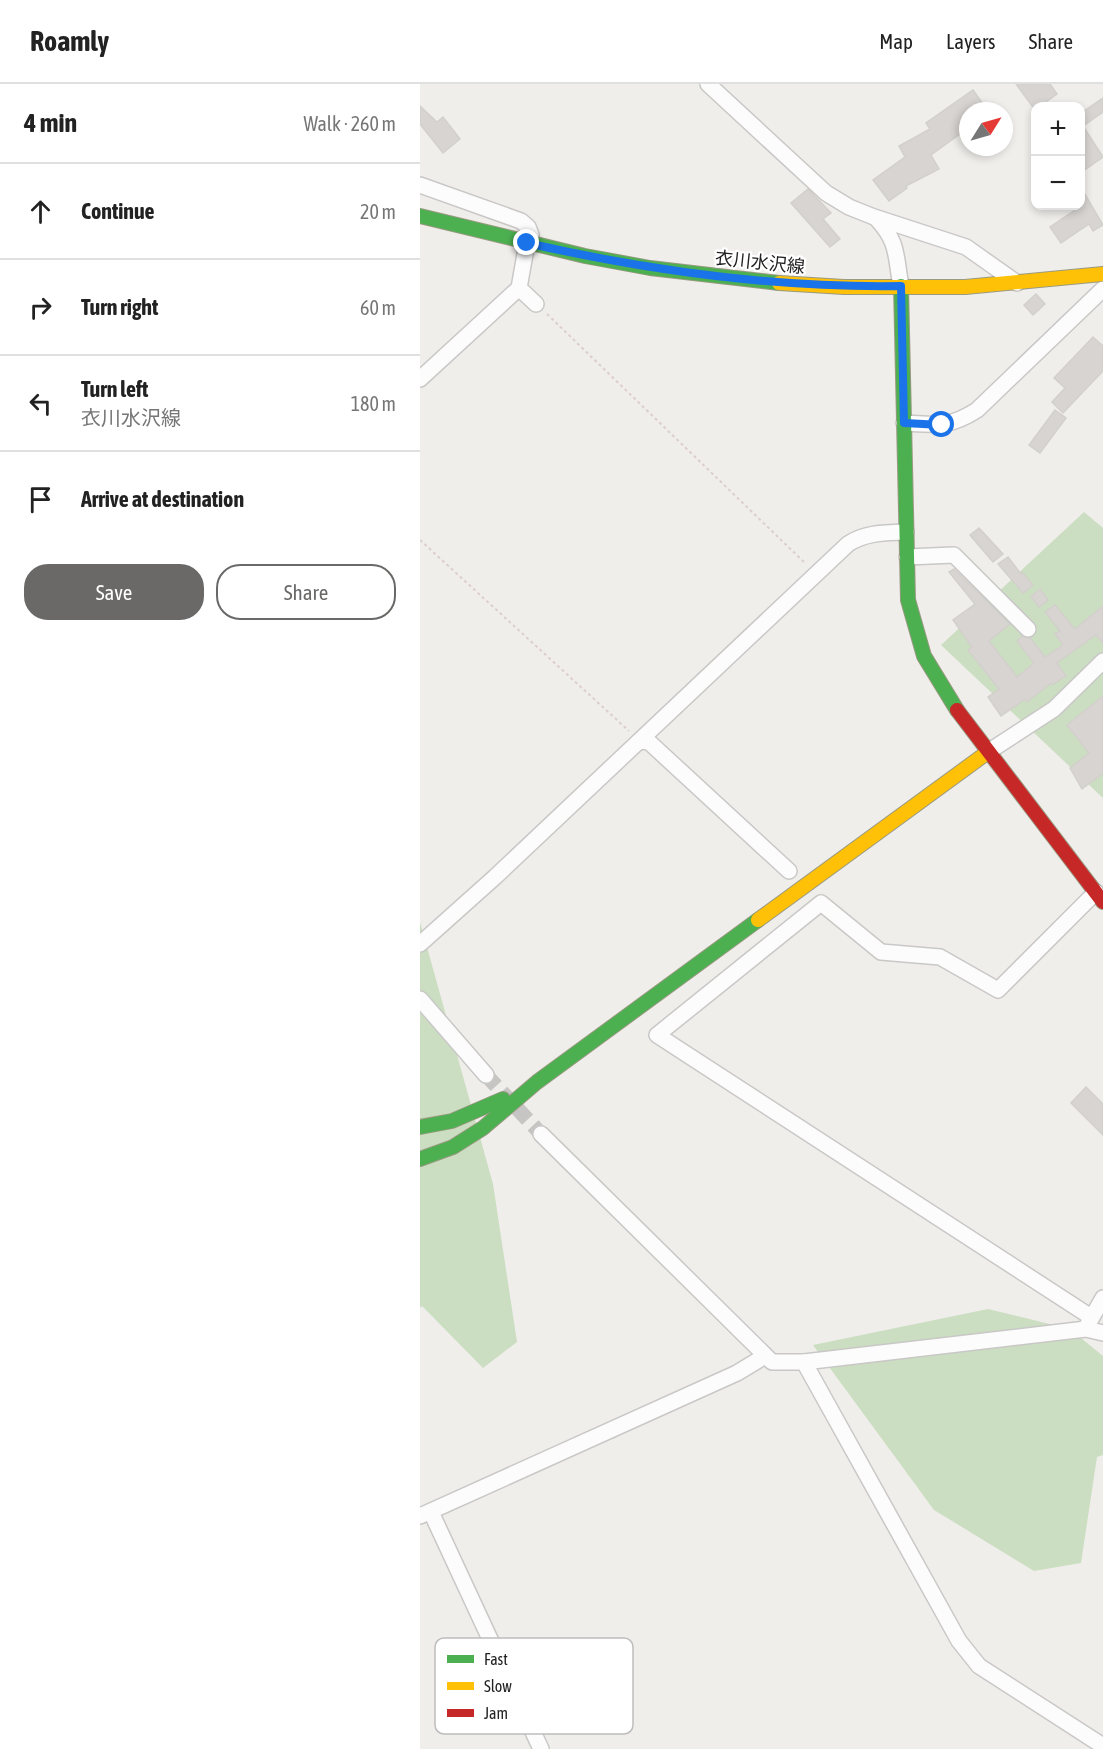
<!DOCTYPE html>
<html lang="en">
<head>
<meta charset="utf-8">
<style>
  body { margin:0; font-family:"Asap Condensed","Noto Sans JP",sans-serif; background:#f6f6f6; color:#222 }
  .controls { position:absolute; right:18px; top:18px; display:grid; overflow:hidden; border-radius:12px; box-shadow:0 3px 9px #0003 }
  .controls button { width:54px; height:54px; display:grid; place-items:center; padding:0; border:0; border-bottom:2px solid #e0e0e0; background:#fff; color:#222; font:30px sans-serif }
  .compass { position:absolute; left:539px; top:18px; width:54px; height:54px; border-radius:50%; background:#fff; box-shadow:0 3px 9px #0003; rotate:53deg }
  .stop { position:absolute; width:18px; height:18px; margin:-14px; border:4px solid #1a73e8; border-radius:50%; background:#fff }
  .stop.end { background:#1a73e8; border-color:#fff; box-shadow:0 2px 6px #0008 }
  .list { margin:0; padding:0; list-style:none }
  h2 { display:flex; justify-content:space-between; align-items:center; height:78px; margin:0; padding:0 24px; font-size:26px }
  h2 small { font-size:20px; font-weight:400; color:#767676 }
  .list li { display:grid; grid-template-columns:39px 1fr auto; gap:18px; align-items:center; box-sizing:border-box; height:96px; padding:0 24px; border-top:2px solid #e0e0e0 }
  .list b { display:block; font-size:22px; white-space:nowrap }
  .list p { margin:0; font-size:20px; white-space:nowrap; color:#767676 }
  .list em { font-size:20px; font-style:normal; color:#767676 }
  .actions { display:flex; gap:12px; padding:18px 24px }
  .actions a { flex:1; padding:14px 0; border:2px solid #6a6968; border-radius:24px; text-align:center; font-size:21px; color:#6a6968 }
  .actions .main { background:#6a6968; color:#fff }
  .icon { flex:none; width:33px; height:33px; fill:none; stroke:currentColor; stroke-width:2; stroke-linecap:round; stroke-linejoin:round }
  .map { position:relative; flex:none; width:683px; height:1665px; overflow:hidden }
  header { display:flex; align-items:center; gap:36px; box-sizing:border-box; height:84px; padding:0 30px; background:#fff; border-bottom:2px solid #e0e0e0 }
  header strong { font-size:28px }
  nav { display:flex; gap:33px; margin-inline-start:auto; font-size:21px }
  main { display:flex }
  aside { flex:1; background:#fff }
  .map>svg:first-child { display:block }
</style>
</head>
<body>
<header>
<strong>Roamly</strong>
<nav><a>Map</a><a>Layers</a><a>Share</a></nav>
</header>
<main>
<aside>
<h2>4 min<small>Walk · 260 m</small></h2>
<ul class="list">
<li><svg class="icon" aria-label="ahead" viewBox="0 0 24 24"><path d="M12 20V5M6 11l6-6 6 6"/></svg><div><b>Continue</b></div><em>20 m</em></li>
<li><svg class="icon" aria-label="right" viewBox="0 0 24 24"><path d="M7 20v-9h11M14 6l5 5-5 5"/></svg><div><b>Turn right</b></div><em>60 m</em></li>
<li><svg class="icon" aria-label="left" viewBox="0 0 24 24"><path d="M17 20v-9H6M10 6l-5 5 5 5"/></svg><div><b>Turn left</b><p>衣川水沢線</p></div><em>180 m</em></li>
<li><svg class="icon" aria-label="arrive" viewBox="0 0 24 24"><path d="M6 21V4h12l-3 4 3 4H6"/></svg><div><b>Arrive at destination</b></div></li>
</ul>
<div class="actions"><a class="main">Save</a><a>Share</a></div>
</aside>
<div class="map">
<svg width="683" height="1665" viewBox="0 0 683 1665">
  <rect width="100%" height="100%" fill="#f0eeeb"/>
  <g fill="#cbdec1">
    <polygon points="664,428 683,444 683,714 521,561"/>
    <polygon points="0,838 73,1100 97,1258 63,1284 2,1222 0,1224"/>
    <polygon points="568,1225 650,1245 683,1272 683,1371 677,1373 661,1479 614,1487 514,1426 393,1261"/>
  </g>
  <g fill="#d7d4d2" stroke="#d3d0cc" stroke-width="1.5">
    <polygon points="596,0 630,0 637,10 620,22 615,22 615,26"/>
    <polygon points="553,6 568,27 548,27 548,44 511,71 519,85 486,102 487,104 469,117 453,96 485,73 479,62 510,45 506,39"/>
    <polygon points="683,14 683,28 663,42 683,73 660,89 660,30"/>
    <polygon points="0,22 17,38 23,33 40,55 23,69 0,40"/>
    <polygon points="660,102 683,141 673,147 669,140 641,159 630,143 655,126 651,122 660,122"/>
    <polygon points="388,105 411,129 403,135 420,155 410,163 371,119"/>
    <polygon points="616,210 625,220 613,231 604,221"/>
    <polygon points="673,253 683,262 683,287 643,329 632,318 645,304 634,294"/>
    <polygon points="635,326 646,334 620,369 609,361"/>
    <polygon points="559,444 583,470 573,478 550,451"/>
    <polygon points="588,473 601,490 602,488 613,501 603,509 578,480"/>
    <polygon points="534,485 590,540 569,557 597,593 614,579 597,557 602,552 610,554 625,573 643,561 635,550 640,547 625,528 635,521 655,545 683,522 683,559 676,551 637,579 646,592 632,601 631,599 607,618 605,615 581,632 568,613 579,605 548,566 552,563 533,536 555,520 529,488"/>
    <polygon points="620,505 628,516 619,523 611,513"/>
    <polygon points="683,612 683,689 662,705 650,684 669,669 647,641"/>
    <polygon points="666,1003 683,1020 683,1051 651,1019"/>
  </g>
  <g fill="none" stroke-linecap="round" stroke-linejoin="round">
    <polyline stroke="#c7c5c3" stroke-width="15" stroke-dasharray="15 8" stroke-linecap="butt" points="66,991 121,1050"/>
    <g stroke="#c9c8c7" stroke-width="18">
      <g id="street">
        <polyline points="288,0 406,109 429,123 454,133 546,163 597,199"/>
        <polyline points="0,101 101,137 108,143 111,151 107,159 99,204 0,295"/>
        <path d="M456,134C479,159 475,170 481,202"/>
        <polyline points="99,204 116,220"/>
        <path d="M484,339C516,341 529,344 557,326L683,205"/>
        <polyline points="487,473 534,471 608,545"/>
        <polyline points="220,657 229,658 369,787"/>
        <polyline points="568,668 634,625 683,577"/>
        <path d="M0,860L75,793L428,460C446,448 466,449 486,448"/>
        <polyline points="0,915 66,991"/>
        <polyline points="121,1050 352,1278 384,1278 666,1245 683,1249"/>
        <polyline points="671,1233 237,951 401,819 461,868 520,873 578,906 676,808"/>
        <polyline points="667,1242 683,1214"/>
        <polyline points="384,1278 539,1557 559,1582 683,1662"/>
        <polyline points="11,1428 121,1665"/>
        <polyline points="0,1432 317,1289 345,1272"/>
      </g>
    </g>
    <g stroke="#999a82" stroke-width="16">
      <g id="fast">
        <polyline points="0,132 165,172 230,184 359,199"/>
        <polyline points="481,202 488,516 504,572 537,626"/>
        <polyline points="0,1043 32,1037 83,1015"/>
        <polyline points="0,1075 33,1063 63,1044 117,998 338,836"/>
      </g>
    </g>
    <g stroke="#999a82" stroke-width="16">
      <g id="slow">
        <polyline points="359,199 424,203 545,203 683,190"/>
        <polyline points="338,836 568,668"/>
      </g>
    </g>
    <g stroke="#999a82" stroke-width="16">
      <polyline id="jam" points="537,626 683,818"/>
    </g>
    <g stroke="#dccecd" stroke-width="2" stroke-dasharray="3 3" stroke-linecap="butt">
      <polyline points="127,230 386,480"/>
      <polyline points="0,456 209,647"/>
    </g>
    <use href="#street" stroke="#fdfcfc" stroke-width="15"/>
    <use href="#fast" stroke="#4caf50" stroke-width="14"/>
    <use href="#slow" stroke="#ffc107" stroke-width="14"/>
    <use href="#jam" stroke="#c62828" stroke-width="14"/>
  </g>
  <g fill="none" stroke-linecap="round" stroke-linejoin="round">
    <path stroke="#1a73e8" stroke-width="8" d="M107,159C230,187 354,204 481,202L484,339L522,341"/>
  </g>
  <g text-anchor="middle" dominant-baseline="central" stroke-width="4.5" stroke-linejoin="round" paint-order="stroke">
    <g font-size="18" fill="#222" stroke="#fff">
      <text transform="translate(340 178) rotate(6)">衣川水沢線</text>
    </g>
  </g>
  <rect x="15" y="1554" width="198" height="96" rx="9" fill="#fff" stroke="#bdbdbd" stroke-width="1.5"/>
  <rect x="27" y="1571" width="27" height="8" fill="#4caf50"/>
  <rect x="27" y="1598" width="27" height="8" fill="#ffc107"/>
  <rect x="27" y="1625" width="27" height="8" fill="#c62828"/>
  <g font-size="16" fill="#222">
    <text x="64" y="1581">Fast</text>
    <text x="64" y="1608">Slow</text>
    <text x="64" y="1635">Jam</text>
  </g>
</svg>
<div class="controls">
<button>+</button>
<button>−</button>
</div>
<svg class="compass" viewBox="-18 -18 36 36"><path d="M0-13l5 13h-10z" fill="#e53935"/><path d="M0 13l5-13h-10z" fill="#767676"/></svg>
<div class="stop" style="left:522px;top:341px"></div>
<div class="stop end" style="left:107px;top:159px"></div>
</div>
</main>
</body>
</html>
